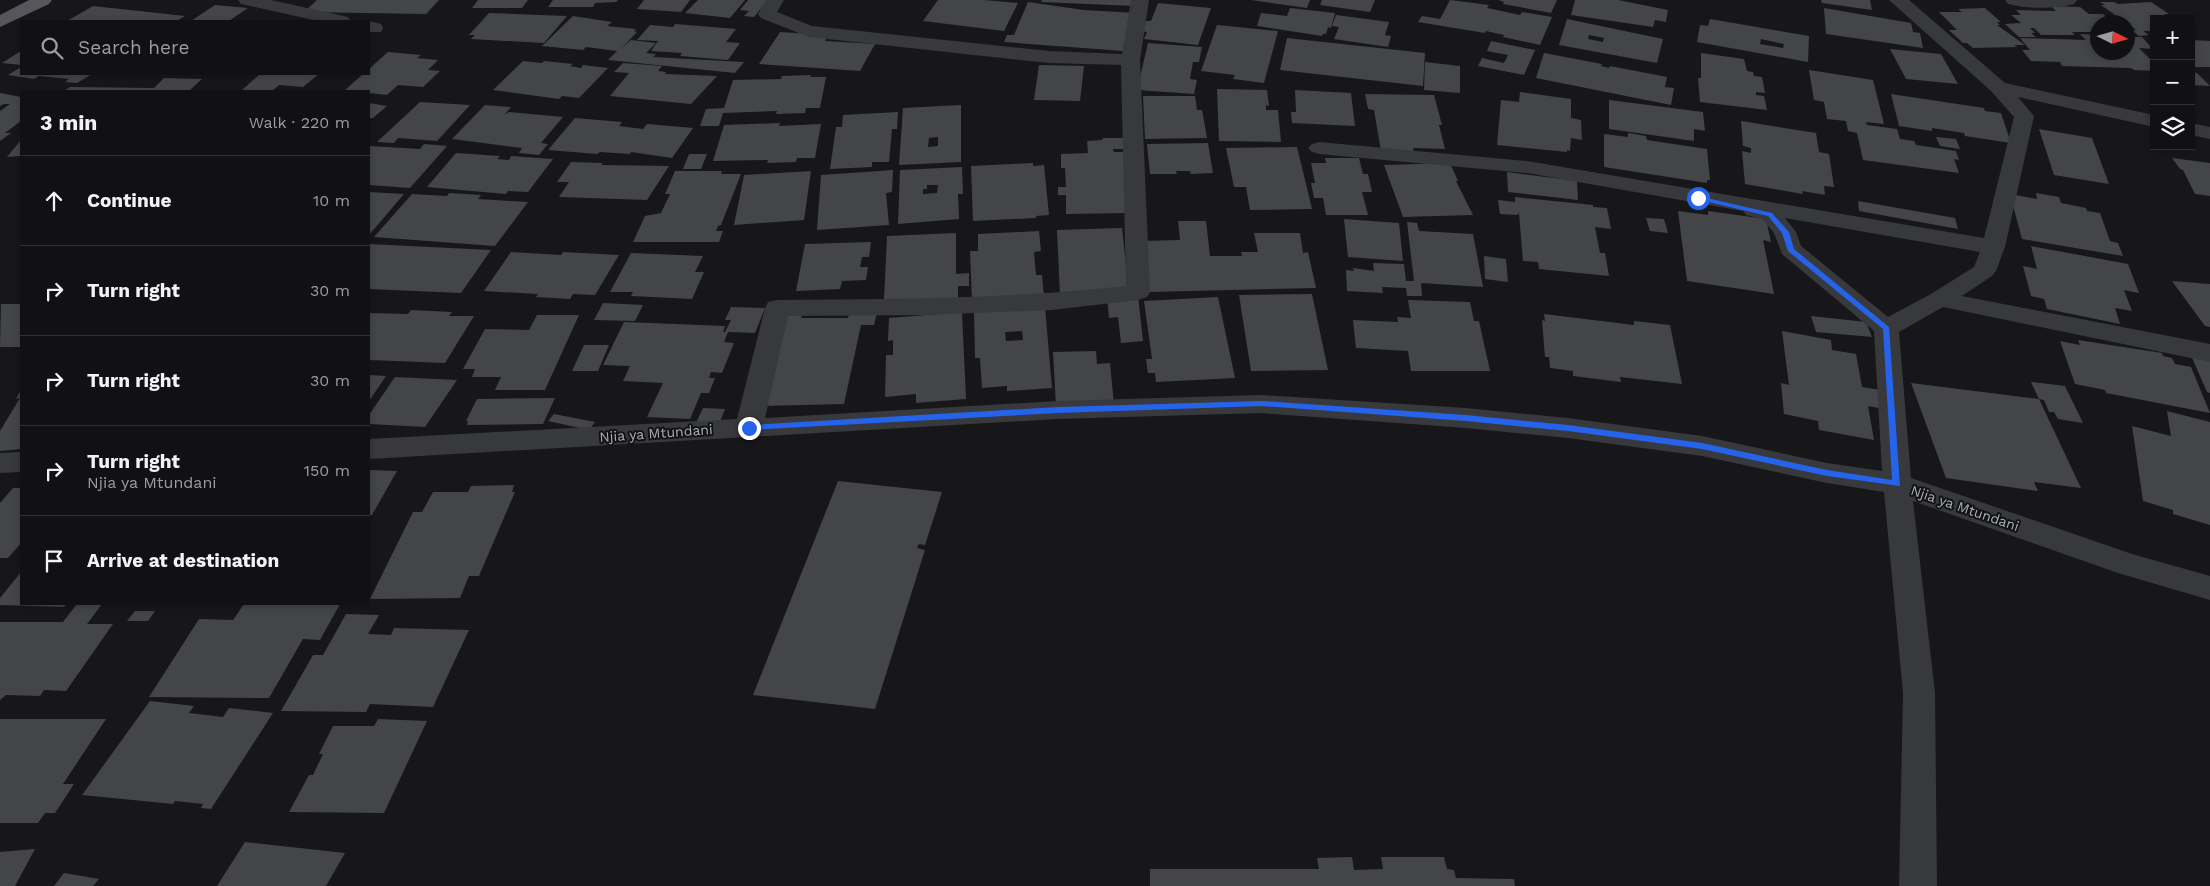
<!DOCTYPE html>
<html lang="en">
<head>
<meta charset="utf-8">
<style>
  body { margin:0; font-family:"Work Sans",sans-serif; background:#1a1a1c; color:#f1f3f6 }
  .controls { position:absolute; right:15px; top:15px; display:grid; overflow:hidden; border-radius:0px; box-shadow:0 2px 8px #0003 }
  .controls button { width:45px; height:45px; display:grid; place-items:center; padding:0; border:0; border-bottom:1px solid #303133; background:#111113; color:#f1f3f6; font:25px sans-serif }
  .compass { position:absolute; left:2090px; top:15px; width:45px; height:45px; border-radius:50%; background:#111113; box-shadow:0 2px 8px #0003; rotate:95deg }
  .stop { position:absolute; width:15px; height:15px; margin:-11px; border:4px solid #2563eb; border-radius:50%; background:#fff }
  .stop.end { background:#2563eb; border-color:#fff; box-shadow:0 1px 5px #0008 }
  .list { margin:0; padding:0; list-style:none }
  h2 { display:flex; justify-content:space-between; align-items:center; height:65px; margin:0; padding:0 20px; font-size:21px }
  h2 small { font-size:16px; font-weight:400; color:#9c9da0 }
  .list li { display:grid; grid-template-columns:32px 1fr auto; gap:15px; align-items:center; box-sizing:border-box; height:90px; padding:0 20px; border-top:1px solid #303133 }
  .list b { display:block; font-size:19px; white-space:nowrap }
  .list p { margin:0; font-size:16px; white-space:nowrap; color:#9c9da0 }
  .list em { font-size:16px; font-style:normal; color:#9c9da0 }
  .icon { flex:none; width:28px; height:28px; fill:none; stroke:currentColor; stroke-width:2; stroke-linecap:round; stroke-linejoin:round }
  .map { position:relative; flex:none; width:2210px; height:886px; overflow:hidden }
  .search { position:absolute; background:#111113; box-shadow:0 2px 8px #0003; left:20px; top:20px; width:350px; height:55px; display:flex; align-items:center; gap:12px; box-sizing:border-box; padding:0 18px; border-radius:0px; color:#9c9da0; font-size:19px }
  .panel { position:absolute; background:#111113; box-shadow:0 2px 8px #0003; left:20px; top:90px; width:350px; height:515px; border-radius:0px }
  .map>svg:first-child { display:block }
</style>
</head>
<body>
<div class="map">
<svg width="2210" height="886" viewBox="0 0 2210 886">
  <rect width="100%" height="100%" fill="#171719"/>
  <g fill="#444549" fill-rule="evenodd">
    <polygon points="317,0 439,0 426,14 304,12"/>
    <polygon points="478,0 528,0 522,8 472,8"/>
    <polygon points="553,0 618,0 616,2 595,3 593,7 548,7"/>
    <polygon points="644,0 690,0 681,12 637,9"/>
    <polygon points="698,0 745,0 730,18 685,13"/>
    <polygon points="748,0 768,0 754,17 744,16 749,11 740,10"/>
    <polygon points="938,0 984,0 1018,3 1004,31 923,21"/>
    <polygon points="1042,0 1136,0 1135,6 1041,2"/>
    <polygon points="1251,0 1310,0 1307,8"/>
    <polygon points="1322,0 1375,0 1370,12 1320,5"/>
    <polygon points="1450,0 1489,5 1487,8 1520,15 1522,12 1552,17 1540,45 1503,37 1504,35 1486,31 1485,33 1418,22 1422,16 1440,19"/>
    <polygon points="1498,0 1557,0 1551,13 1503,4 1504,2"/>
    <polygon points="1575,0 1618,0 1668,10 1666,22 1655,20 1653,27 1571,15"/>
    <polygon points="1821,0 1870,0 1872,10 1822,3"/>
    <polygon points="1028,2 1084,10 1137,13 1123,51 1004,42 1007,35 1014,35"/>
    <polygon points="2100,2 2114,2 2118,4 2151,2 2169,14 2164,14 2171,19 2154,19 2154,31 2143,31 2149,35 2139,36 2131,30 2136,30 2101,5 2105,5"/>
    <polygon points="1158,3 1211,8 1198,45 1144,39 1147,32 1142,31 1146,21 1151,21"/>
    <polygon points="215,5 248,8 229,21 191,21"/>
    <polygon points="93,6 185,16 177,21 67,21"/>
    <polygon points="2051,6 2080,7 2089,14 2103,14 2113,22 2098,22 2098,32 2072,32 2075,35 2041,35 2034,28 2030,28 2035,33 2031,33 2036,37 2019,37 2005,24 2021,23 2011,15 2021,15 2016,10 2056,11"/>
    <polygon points="1290,8 1335,13 1331,28 1328,27 1326,34 1323,34 1322,36 1257,26 1261,13 1287,16"/>
    <polygon points="1824,8 1911,23 1913,32 1920,33 1923,48 1826,34"/>
    <polygon points="1985,8 2001,22 1997,22 2000,25 1997,25 2025,45 2014,45 2017,47 1973,48 1967,43 1963,43 1949,30 1957,30 1939,12 1962,12 1958,9"/>
    <polygon points="489,13 567,16 544,43 471,39 475,35 469,35"/>
    <polygon points="1336,15 1389,22 1385,35 1391,36 1388,47 1334,39 1339,27 1332,26"/>
    <polygon points="573,16 612,22 607,26 636,29 634,31 637,32 621,49 631,40 656,43 646,53 656,54 653,57 744,62 735,73 608,60 617,51 586,47 583,50 542,46"/>
    <path d="M1567,19L1663,39L1657,63L1559,45ZM1589,35L1604,38L1603,42L1588,39Z"/>
    <path d="M1710,19L1809,36L1808,62L1697,42L1700,25L1708,26ZM1761,39L1784,44L1783,48L1760,44Z"/>
    <polygon points="675,24 736,29 726,42 740,43 728,60 680,56 682,53 651,51 658,41 637,40 650,25 673,27"/>
    <polygon points="1217,25 1278,31 1264,83 1233,79 1235,75 1201,71"/>
    <polygon points="780,32 828,35 825,41 875,44 860,71 759,64"/>
    <polygon points="2080,34 2098,35 2098,52 2128,52 2128,37 2142,37 2153,49 2139,48 2154,63 2154,71 2134,70 2131,68 2062,66 2060,62 2031,61 2022,50 2030,50 2020,38 2086,40"/>
    <polygon points="1287,38 1425,53 1423,86 1280,70"/>
    <polygon points="2191,40 2210,41 2210,67 2191,67"/>
    <polygon points="1491,41 1535,50 1524,75 1478,66 1482,58 1504,63 1508,55 1487,51"/>
    <polygon points="1148,43 1202,47 1199,62 1193,62 1190,79 1197,80 1194,94 1137,90"/>
    <polygon points="1890,49 1941,54 1958,84 1906,79"/>
    <polygon points="21,51 21,65 2,63"/>
    <polygon points="388,52 421,55 417,58 438,60 428,70 440,71 423,87 398,85 387,95 369,93 369,91 344,91 363,74 369,74 369,69"/>
    <polygon points="1544,53 1602,64 1601,66 1609,68 1610,66 1667,77 1665,87 1674,88 1671,105 1536,78"/>
    <polygon points="1701,53 1744,59 1747,71 1753,72 1754,76 1762,77 1765,93 1756,92 1756,95 1764,96 1767,110 1700,102 1698,78 1701,78"/>
    <polygon points="523,61 542,63 544,61 573,64 570,66 581,68 583,65 608,68 579,98 562,96 559,99 493,90"/>
    <polygon points="1425,62 1460,66 1460,93 1424,90"/>
    <polygon points="623,63 662,66 658,71 666,72 665,74 717,76 691,104 610,96 629,73 614,72"/>
    <polygon points="1039,65 1084,66 1080,101 1034,100"/>
    <polygon points="21,67 21,74 92,74 77,83 65,82 69,79 39,76 34,79 8,75"/>
    <polygon points="1809,70 1873,80 1884,124 1866,122 1867,125 1897,129 1900,139 1914,141 1916,145 1956,151 1959,160 1954,159 1959,173 1863,160 1857,133 1848,131 1846,121 1827,119 1824,102 1814,100"/>
    <polygon points="2191,72 2197,73 2210,86 2191,85"/>
    <polygon points="260,74 319,74 303,87 279,85 272,91 242,90"/>
    <polygon points="811,75 810,77 826,77 820,108 806,108 805,113 776,114 777,111 723,113 719,126 700,126 706,109 724,108 733,80 781,79 782,76"/>
    <polygon points="164,78 202,79 189,91 64,91 70,87 154,88"/>
    <polygon points="1217,89 1267,90 1269,106 1266,105 1266,110 1278,110 1281,142 1219,141"/>
    <polygon points="1295,90 1351,93 1355,126 1292,123 1291,112 1296,112"/>
    <polygon points="1520,92 1571,99 1571,118 1581,120 1582,140 1571,138 1570,151 1567,150 1567,152 1497,145 1501,100 1519,102"/>
    <polygon points="0,93 21,97 21,121 5,133 11,133 0,141 0,111 10,104 4,104 0,106"/>
    <polygon points="1365,94 1434,95 1442,125 1439,125 1445,149 1413,148 1414,152 1381,151 1374,110 1368,109"/>
    <polygon points="1891,94 1984,108 1985,111 2001,113 2011,143 1965,136 1964,133 1932,128 1932,131 1899,126"/>
    <polygon points="1143,96 1195,96 1197,110 1202,110 1207,138 1145,139"/>
    <polygon points="1609,100 1703,112 1705,131 1694,129 1694,141 1609,129"/>
    <polygon points="420,102 470,105 437,141 398,138 394,143 377,142"/>
    <polygon points="369,103 387,106 373,118 369,118"/>
    <polygon points="485,105 511,107 504,115 509,112 563,117 541,143 548,144 539,155 519,153 522,148 452,139"/>
    <path d="M961,105V162L899,165L903,108ZM938,137V146L928,147L929,138Z"/>
    <polygon points="898,112 897,129 892,129 889,162 872,162 872,167 830,169 836,127 842,127 843,115"/>
    <polygon points="575,118 622,122 619,126 643,129 647,124 693,128 672,158 631,152 630,154 600,152 597,154 548,150"/>
    <polygon points="1741,121 1816,133 1819,152 1829,154 1834,187 1824,186 1825,195 1802,191 1803,194 1745,184 1742,151 1751,153 1751,148 1743,146"/>
    <polygon points="780,123 779,126 821,124 815,158 797,158 796,162 767,163 768,160 713,161 724,125"/>
    <polygon points="2039,129 2092,138 2109,184 2054,175"/>
    <polygon points="1628,133 1646,136 1647,140 1707,149 1710,180 1707,180 1707,183 1604,167 1604,134 1628,137"/>
    <polygon points="1936,137 1956,139 1960,149 1940,146"/>
    <polygon points="1103,138 1125,138 1127,149 1113,149 1114,152 1124,152 1129,213 1066,214 1066,195 1058,195 1058,187 1066,187 1065,168 1061,168 1061,154 1088,153 1087,141 1102,140"/>
    <polygon points="21,140 21,156 7,157"/>
    <polygon points="1208,143 1213,173 1191,174 1190,171 1176,171 1177,174 1150,174 1147,144"/>
    <polygon points="424,144 447,146 410,188 369,185 369,146 420,149"/>
    <polygon points="1297,147 1312,209 1250,210 1246,187 1234,187 1226,148"/>
    <polygon points="456,153 500,156 497,159 509,160 511,156 553,159 528,192 508,191 506,194 427,187"/>
    <polygon points="689,154 707,154 701,169 683,169"/>
    <polygon points="1325,158 1359,158 1363,174 1368,174 1372,192 1362,192 1368,215 1326,215 1323,198 1314,198 1311,183 1315,183 1311,163 1326,163"/>
    <polygon points="2172,158 2210,163 2210,196 2195,194 2183,170 2180,169"/>
    <polygon points="571,162 603,163 601,165 669,166 647,200 559,197 569,182 557,182"/>
    <polygon points="1033,163 1033,166 1044,165 1049,215 1036,216 1036,218 973,221 971,166"/>
    <polygon points="1450,163 1458,181 1456,181 1473,215 1403,217 1384,165"/>
    <path d="M962,167L963,194H958L959,219L898,224L900,170ZM927,185H938L937,193L923,194V189H927Z"/>
    <polygon points="893,170 892,192 886,193 889,225 817,230 821,175"/>
    <polygon points="675,171 722,171 721,174 741,174 721,225 718,226 716,231 723,231 719,242 633,242 645,216 661,213 670,194 665,194"/>
    <polygon points="811,171 804,220 734,225 744,175"/>
    <polygon points="1507,172 1577,181 1578,200 1508,192"/>
    <polygon points="369,192 404,194 369,235"/>
    <polygon points="449,193 481,195 478,199 528,202 495,246 374,237 412,194 447,196"/>
    <polygon points="2036,193 2059,197 2061,203 2086,208 2087,211 2100,213 2110,241 2118,243 2123,256 2022,239 2010,194 2037,199"/>
    <polygon points="1515,197 1593,205 1593,207 1607,208 1611,229 1595,227 1600,253 1605,253 1609,276 1539,269 1538,262 1523,261 1519,213 1517,215 1500,214 1498,200 1515,202"/>
    <polygon points="1858,201 1955,218 1958,229 1859,211"/>
    <polygon points="1678,211 1708,215 1708,211 1766,219 1771,242 1763,240 1774,294 1687,281"/>
    <polygon points="1646,218 1664,219 1668,233 1650,231"/>
    <polygon points="1344,219 1399,223 1403,261 1348,257"/>
    <polygon points="1178,221 1206,221 1210,256 1242,256 1241,252 1258,252 1254,233 1300,233 1303,253 1308,252 1316,288 1148,292 1142,241 1180,240"/>
    <polygon points="1407,222 1417,223 1419,231 1473,234 1483,287 1421,283 1422,296 1407,296 1406,288 1382,287 1383,293 1347,291 1346,270 1354,271 1353,268 1374,271 1373,263 1404,264 1406,281 1414,281"/>
    <polygon points="1122,228 1129,293 1060,295 1057,230"/>
    <polygon points="1039,231 1041,251 1034,252 1036,275 1042,275 1044,297 972,301 970,251 978,251 978,234"/>
    <polygon points="956,233 956,274 969,273 969,286 958,286 958,298 884,300 887,236"/>
    <polygon points="871,242 869,257 862,257 860,267 868,267 866,280 842,281 840,289 796,291 805,244"/>
    <polygon points="369,244 491,250 461,293 369,289"/>
    <polygon points="2031,246 2128,264 2139,293 2124,290 2132,311 2115,308 2120,324 2047,309 2044,299 2031,296 2023,266 2037,269"/>
    <polygon points="511,252 561,255 563,252 619,255 595,295 573,294 570,299 536,297 538,294 484,291"/>
    <polygon points="631,253 703,256 695,272 704,272 692,299 631,296 633,292 610,292"/>
    <polygon points="1484,256 1506,259 1508,282 1485,279"/>
    <polygon points="2172,281 2210,284 2210,327 2205,326"/>
    <polygon points="1312,294 1328,370 1251,371 1239,295"/>
    <polygon points="1138,295 1143,341 1121,343 1118,317 1109,318 1107,296"/>
    <polygon points="1218,297 1235,378 1156,382 1155,373 1148,373 1146,359 1152,359 1144,301"/>
    <polygon points="1408,300 1470,302 1474,321 1479,321 1490,371 1411,371 1408,351 1356,348 1353,320 1398,322 1397,317 1411,318"/>
    <polygon points="603,303 643,305 635,321 594,320"/>
    <polygon points="1,304 21,304 21,347 0,347"/>
    <polygon points="731,307 765,308 755,333 728,332 724,342 734,343 722,373 711,372 709,378 715,378 709,393 701,393 690,419 647,417 663,383 623,381 630,366 603,365 624,322 725,326 723,332 725,332 731,320 725,320"/>
    <path d="M1045,307L1052,388L1007,391V386L982,388L980,358H975L974,311ZM1022,331L1023,340L1006,341L1005,332Z"/>
    <polygon points="411,310 452,312 449,316 474,316 445,363 369,360 369,313 408,314"/>
    <polygon points="850,310 877,312 874,325 861,325 844,404 761,406 783,314 803,314 801,318 848,318"/>
    <polygon points="962,312 966,399 916,403 916,394 885,397 886,355 893,355 893,340 888,341 889,318"/>
    <polygon points="1544,314 1634,325 1634,321 1670,325 1682,384 1620,377 1621,382 1573,376 1573,371 1550,368 1549,357 1545,357 1542,320 1545,321"/>
    <polygon points="537,315 579,315 545,390 495,390 501,377 472,377 475,369 463,369 485,329 529,330"/>
    <polygon points="1811,316 1866,322 1872,337 1816,332"/>
    <polygon points="1782,331 1831,340 1832,350 1856,354 1862,387 1880,390 1884,409 1868,406 1874,440 1819,430 1818,421 1784,414 1781,383 1789,385"/>
    <polygon points="2078,340 2162,353 2163,356 2172,358 2175,364 2191,367 2210,413 2106,393 2105,390 2075,384 2060,341 2080,345"/>
    <polygon points="584,345 609,345 598,371 572,371"/>
    <polygon points="1096,351 1097,364 1110,363 1114,405 1056,407 1053,352"/>
    <polygon points="2190,353 2210,356 2210,393 2207,392"/>
    <polygon points="369,375 386,376 369,401"/>
    <polygon points="395,377 457,380 425,427 369,424 369,415"/>
    <polygon points="2031,382 2065,386 2083,423 2058,419 2054,412 2049,412 2044,400 2039,399"/>
    <polygon points="1911,383 2039,399 2081,488 2034,482 2038,491 1946,478"/>
    <polygon points="21,390 21,449 0,451 0,431 20,398 16,399"/>
    <polygon points="555,398 543,424 467,425 468,421 466,421 477,399"/>
    <polygon points="703,408 725,409 717,429 694,427"/>
    <polygon points="2167,411 2210,422 2210,525 2173,514 2173,510 2143,501 2132,426 2171,436"/>
    <polygon points="554,414 595,422 589,430 548,421"/>
    <polygon points="369,470 397,471 372,515 369,515"/>
    <polygon points="838,481 942,492 925,545 919,544 917,548 925,550 875,709 753,695"/>
    <polygon points="514,485 512,492 515,492 479,576 469,576 460,598 370,599 413,512 422,512 433,492 468,492 471,486"/>
    <polygon points="13,488 21,488 21,543 8,558 0,558 0,503"/>
    <polygon points="21,572 21,604 66,604 64,607 0,605 0,598"/>
    <polygon points="77,604 102,604 87,624 113,624 66,691 44,690 40,696 6,695 0,700 0,622 63,622"/>
    <polygon points="244,604 340,604 320,640 303,639 269,698 149,697 199,619 233,620"/>
    <polygon points="135,611 155,611 148,621 127,621"/>
    <polygon points="346,614 379,615 368,634 391,635 394,628 469,630 433,707 370,704 366,712 281,711 313,655 323,655"/>
    <polygon points="150,701 194,706 189,713 223,717 229,708 273,713 211,809 201,808 203,804 175,801 173,804 82,795"/>
    <polygon points="0,719 106,719 63,784 74,784 55,813 45,813 38,823 0,823"/>
    <polygon points="378,719 427,721 384,813 289,812 309,775 313,775 323,754 319,754 333,726 374,726"/>
    <polygon points="245,842 345,853 326,886 217,886"/>
    <polygon points="35,849 15,886 0,886 0,852"/>
    <polygon points="1352,857 1354,870 1383,869 1381,857 1444,857 1447,869 1454,870 1456,878 1514,879 1515,886 1150,886 1150,869 1319,869 1317,858"/>
    <polygon points="64,873 99,879 93,886 54,886"/>
  </g>
  <g fill="none" stroke-linecap="round" stroke-linejoin="round">
    <g fill="#38393d" fill-rule="evenodd">
      <polygon points="238,0 271,0 348,17 351,21 318,21 241,4"/>
      <path d="M766,0H784L777,12L812,26L1049,51L1122,54L1131,0H1149L1140,60L1150,292L1147,297L1138,300L1052,310L924,315L788,316L765,418L1058,401L1261,395L1466,408L1568,418L1702,436L1827,463L1882,471L1874,331L1782,254L1774,233L1762,219L1746,215L1743,211L1527,173L1319,154L1312,152L1308,148L1312,144L1319,142L1527,161L1984,238L2014,117L1991,91L1889,0H1909L2005,83L2154,115V127L2018,97L2034,116L2005,247L1996,271L1992,276L1962,296L2210,344V362L1943,307L1899,332L1911,478L2132,554L2210,576V600L2118,573L1913,501L1935,693L1937,886H1899L1903,693L1884,492L1827,483L1702,456L1568,438L1466,428L1261,413L1058,419L369,459V439L737,419L765,308L768,302L777,300C894,299 1010,299 1126,286L1121,65L1049,63L809,37L761,18L758,14ZM1785,218L1980,252L1974,267L1931,294L1888,317L1801,246L1796,232Z"/>
      <path d="M2005,0H2077L2074,4C2054,9 2028,9 2008,4Z"/>
      <polygon points="369,21 381,24 383,28 381,32 369,32"/>
      <polygon points="2191,123 2210,127 2210,139 2191,135"/>
      <polygon points="21,452 21,472 0,473 0,453"/>
    </g>
    <polygon fill="#55575c" fill-rule="evenodd" points="29,0 52,0 49,4 0,27 0,15"/>
  </g>
  <polygon fill="#2563eb" points="1698,196 1772,213 1789,232 1794,249 1889,327 1900,486 1827,476 1702,449 1568,431 1466,421 1262,406 1058,413 749,430 745,428 749,425 1058,407 1262,401 1466,415 1568,425 1702,443 1827,470 1892,480 1883,329 1788,251 1782,233 1768,216 1696,199"/>
  <g text-anchor="middle" dominant-baseline="central" stroke-width="4" stroke-linejoin="round" paint-order="stroke">
    <g font-size="14" fill="#aaafb8" stroke="#121214">
      <text transform="translate(656 433) rotate(-4)">Njia ya Mtundani</text>
      <text transform="translate(1965 508) rotate(19)">Njia ya Mtundani</text>
    </g>
  </g>
</svg>
<div class="controls">
<button>+</button>
<button>−</button>
<button><svg class="icon" aria-label="layers" viewBox="0 0 24 24"><path d="M12 4l9 5-9 5-9-5zM3 14l9 5 9-5"/></svg></button>
</div>
<svg class="compass" viewBox="-18 -18 36 36"><path d="M0-13l5 13h-10z" fill="#e53935"/><path d="M0 13l5-13h-10z" fill="#9c9da0"/></svg>
<div class="stop" style="left:1698px;top:198px"></div>
<div class="stop end" style="left:749px;top:428px"></div>
<div class="search"><svg class="icon" aria-label="search" viewBox="0 0 24 24"><circle cx="10" cy="10" r="6"/><path d="M15 15l6 6"/></svg>Search here</div>
<section class="panel">
<h2>3 min<small>Walk · 220 m</small></h2>
<ul class="list">
<li><svg class="icon" aria-label="ahead" viewBox="0 0 24 24"><path d="M12 20V5M6 11l6-6 6 6"/></svg><div><b>Continue</b></div><em>10 m</em></li>
<li><svg class="icon" aria-label="right" viewBox="0 0 24 24"><path d="M7 20v-9h11M14 6l5 5-5 5"/></svg><div><b>Turn right</b></div><em>30 m</em></li>
<li><svg class="icon" aria-label="right" viewBox="0 0 24 24"><path d="M7 20v-9h11M14 6l5 5-5 5"/></svg><div><b>Turn right</b></div><em>30 m</em></li>
<li><svg class="icon" aria-label="right" viewBox="0 0 24 24"><path d="M7 20v-9h11M14 6l5 5-5 5"/></svg><div><b>Turn right</b><p>Njia ya Mtundani</p></div><em>150 m</em></li>
<li><svg class="icon" aria-label="arrive" viewBox="0 0 24 24"><path d="M6 21V4h12l-3 4 3 4H6"/></svg><div><b>Arrive at destination</b></div></li>
</ul>
</section>
</div>
</body>
</html>
